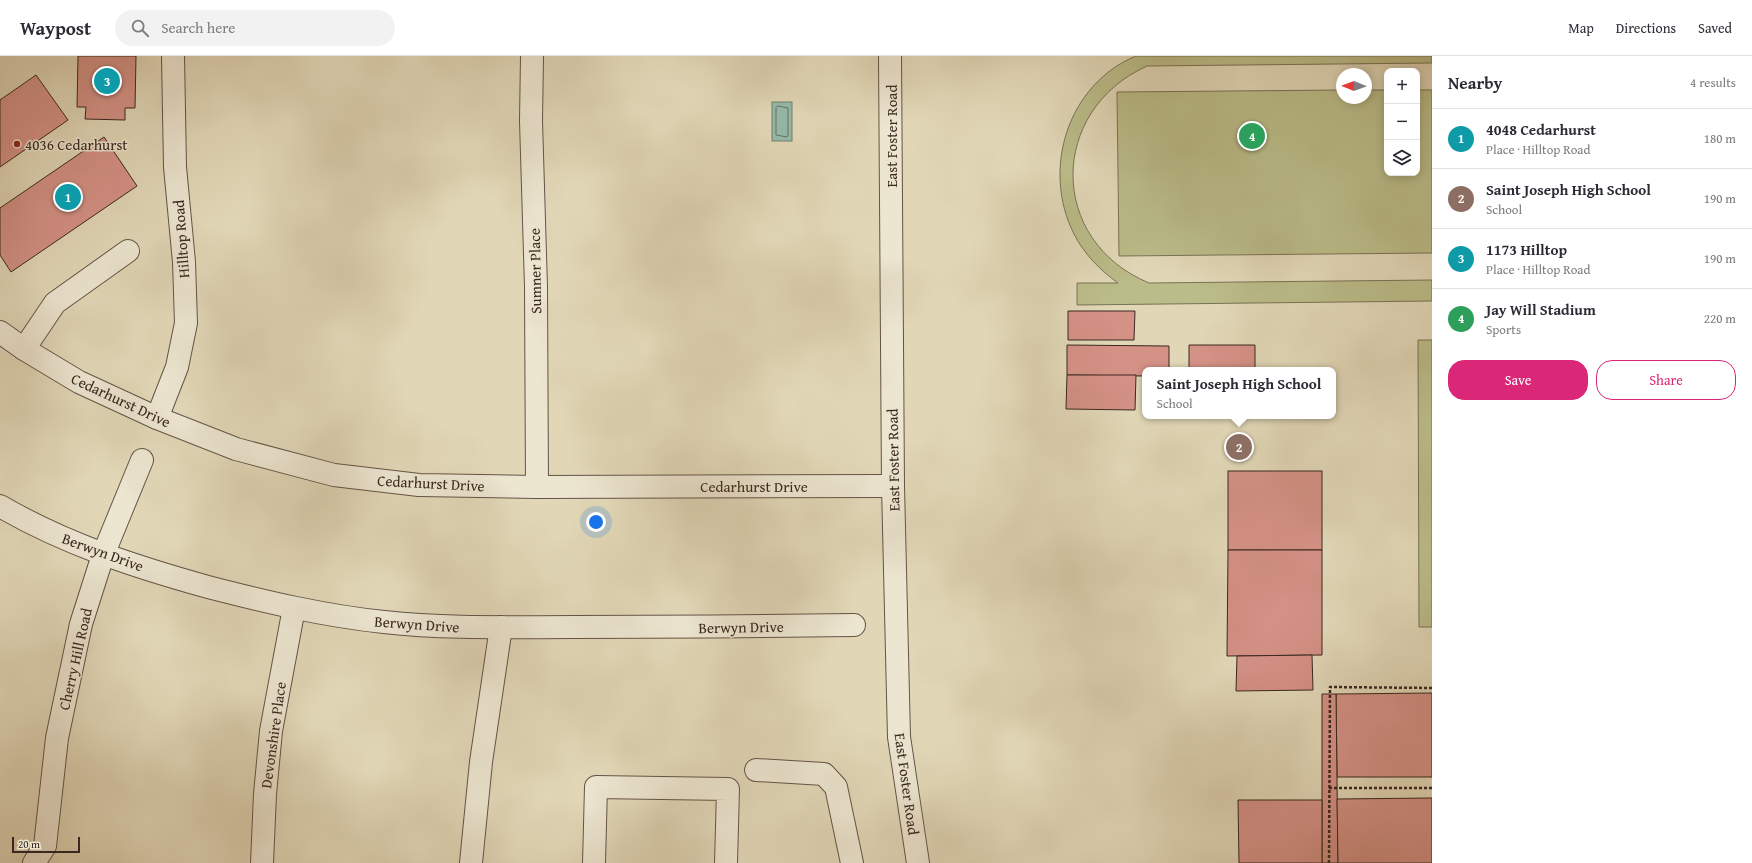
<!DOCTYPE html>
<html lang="en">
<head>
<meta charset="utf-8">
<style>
  body { margin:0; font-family:"Gentium Book Plus",serif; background:#f2f2f3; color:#2b2b33 }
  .controls { position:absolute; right:12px; top:12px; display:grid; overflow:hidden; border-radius:8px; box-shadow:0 2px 10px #0003 }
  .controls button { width:36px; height:36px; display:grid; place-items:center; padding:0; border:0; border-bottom:1px solid #e1e1e2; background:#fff; color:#2b2b33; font:20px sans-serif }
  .compass { position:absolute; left:1336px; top:12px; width:36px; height:36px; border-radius:50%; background:#fff; box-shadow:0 2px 10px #0003; rotate:271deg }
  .scale { position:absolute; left:12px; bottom:10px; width:68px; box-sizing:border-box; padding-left:4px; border:2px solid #3a2820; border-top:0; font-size:11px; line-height:14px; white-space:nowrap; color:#3a2820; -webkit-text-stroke:3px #ece5d0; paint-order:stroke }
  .you { position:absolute; left:596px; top:466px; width:14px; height:14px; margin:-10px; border:3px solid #fff; border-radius:50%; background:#1a73e8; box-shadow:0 0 0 6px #1a73e833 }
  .badge { display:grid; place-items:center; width:26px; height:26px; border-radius:50%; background:#db2777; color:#fff; font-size:13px; font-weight:700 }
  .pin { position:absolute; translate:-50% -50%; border:2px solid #fff; box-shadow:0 1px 4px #0006 }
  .popup { position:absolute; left:1142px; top:311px; width:194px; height:52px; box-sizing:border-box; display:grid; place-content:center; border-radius:8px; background:#fff; filter:drop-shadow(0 1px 3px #0005); font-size:13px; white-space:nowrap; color:#7c7c81 }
  .popup b { font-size:15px; color:#2b2b33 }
  .popup::after { content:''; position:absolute; left:50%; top:100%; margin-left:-8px; border:8px solid transparent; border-top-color:#fff }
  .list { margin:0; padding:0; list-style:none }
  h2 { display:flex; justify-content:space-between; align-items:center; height:52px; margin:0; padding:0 16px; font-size:17px }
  h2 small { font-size:13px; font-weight:400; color:#7c7c81 }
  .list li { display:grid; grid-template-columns:26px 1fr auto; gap:12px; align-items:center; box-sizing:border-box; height:60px; padding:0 16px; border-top:1px solid #e1e1e2 }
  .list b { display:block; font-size:15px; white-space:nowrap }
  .list p { margin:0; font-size:13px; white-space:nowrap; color:#7c7c81 }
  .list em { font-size:13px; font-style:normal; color:#7c7c81 }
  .actions { display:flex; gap:8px; padding:12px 16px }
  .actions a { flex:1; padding:9px 0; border:1px solid #db2777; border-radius:16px; text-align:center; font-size:14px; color:#db2777 }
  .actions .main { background:#db2777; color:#fff }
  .icon { flex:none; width:22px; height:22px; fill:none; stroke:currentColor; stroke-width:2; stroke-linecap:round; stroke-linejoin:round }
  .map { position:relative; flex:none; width:1432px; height:807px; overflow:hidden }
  header { display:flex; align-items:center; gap:24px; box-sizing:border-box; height:56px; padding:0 20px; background:#fff; border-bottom:1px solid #e1e1e2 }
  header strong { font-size:19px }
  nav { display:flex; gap:22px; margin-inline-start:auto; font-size:14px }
  .search { width:280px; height:36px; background:#f2f2f3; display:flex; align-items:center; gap:10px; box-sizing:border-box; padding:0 14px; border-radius:22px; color:#7c7c81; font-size:15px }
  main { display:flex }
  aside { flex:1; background:#fff }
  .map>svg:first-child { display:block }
</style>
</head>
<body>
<header>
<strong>Waypost</strong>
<div class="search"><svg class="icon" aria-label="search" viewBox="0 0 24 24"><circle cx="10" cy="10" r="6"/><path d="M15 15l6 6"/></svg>Search here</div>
<nav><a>Map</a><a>Directions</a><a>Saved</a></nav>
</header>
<main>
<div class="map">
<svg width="1432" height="807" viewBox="0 0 1432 807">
  <rect width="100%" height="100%" fill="#e1d7b7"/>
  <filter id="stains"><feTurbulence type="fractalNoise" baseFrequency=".005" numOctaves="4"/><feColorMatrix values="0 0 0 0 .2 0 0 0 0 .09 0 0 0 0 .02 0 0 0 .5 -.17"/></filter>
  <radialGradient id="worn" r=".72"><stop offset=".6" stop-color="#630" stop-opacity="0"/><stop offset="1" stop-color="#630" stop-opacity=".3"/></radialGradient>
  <g fill="#babc89" stroke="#7a7254">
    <path d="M1136,0H1432V7L1147,10C1048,55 1048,185 1149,227L1432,224V245L1077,249V227H1118C1100,214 1084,198 1074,178C1041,113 1068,28 1136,0Z"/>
    <polygon points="1342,34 1342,42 1366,42 1366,34 1387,34 1387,117 1417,117 1417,34 1432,34 1432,197 1119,200 1117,36"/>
    <polygon points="1418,284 1432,284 1432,571 1419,571"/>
  </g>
  <rect fill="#95baa9" stroke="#718072" x="772" y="46" width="20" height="39"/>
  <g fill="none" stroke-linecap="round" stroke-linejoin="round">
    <polygon stroke="#687164" stroke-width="1" points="778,50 788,52 788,79 787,81 776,79 776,52"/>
  </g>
  <g fill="#d49186" stroke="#3a2820">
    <polygon points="78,0 136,0 135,52 125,52 125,64 85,63 86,51 77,51"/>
    <polygon points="36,19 68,64 0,111 0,44"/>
    <polygon points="104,81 137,130 11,216 0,199 0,152"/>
    <polygon points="1068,255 1135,255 1134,284 1068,284"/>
    <polygon points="1067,289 1169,290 1169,314 1145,314 1145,320 1067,319"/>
    <polygon points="1189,289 1255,289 1255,313 1189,314"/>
    <polygon points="1067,319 1136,319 1135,354 1066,353"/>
    <rect x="1228" y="415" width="94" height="79"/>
    <polygon points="1228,494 1322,494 1322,599 1227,600"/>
    <polygon points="1312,599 1313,634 1236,635 1237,600"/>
    <polygon points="1432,637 1432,721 1337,721 1336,638"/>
    <polygon points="1322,638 1336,638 1338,807 1322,807"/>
    <polygon points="1432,742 1432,807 1338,807 1337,743"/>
    <polygon points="1238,744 1322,744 1322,807 1239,807"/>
  </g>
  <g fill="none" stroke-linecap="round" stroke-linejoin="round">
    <g stroke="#645446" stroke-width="24">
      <g id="minor">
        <polyline points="532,0 531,65 536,231 537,431"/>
        <polyline points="890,0 893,430 899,681 918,807"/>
        <polyline points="0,276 24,293 79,326 157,362 236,393 334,419 419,429 537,431 893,430"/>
        <polyline points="24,293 55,247 128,195"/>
        <polyline points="157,362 177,311 186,267 184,206 175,111 173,0"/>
        <path d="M0,450C65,488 136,511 208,531C266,546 325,560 384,566C447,573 510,571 573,571C667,571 760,570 854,569"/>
        <polyline points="756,714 824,718 836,731 852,807"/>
        <polyline points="34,807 45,790 57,682 81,568 103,499 142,404"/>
        <polyline points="262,807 265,738 271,675 294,552"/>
        <polyline points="471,807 481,706 501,571"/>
        <polyline points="594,807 596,731 728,733 726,807"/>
      </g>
    </g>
    <g stroke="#3a2820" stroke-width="2.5" stroke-dasharray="3 2" stroke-linecap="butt">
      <polyline points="1329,732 1432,732"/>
      <polyline points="1329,807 1330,631 1432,632"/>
    </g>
    <use href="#minor" stroke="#ece5d0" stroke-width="22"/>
  </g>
  <circle fill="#8f2418" stroke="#ece5d0" stroke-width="1.5" cx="17" cy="88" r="4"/>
  <g text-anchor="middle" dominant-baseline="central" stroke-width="3" stroke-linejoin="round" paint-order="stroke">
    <g font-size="15" fill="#3a2820" stroke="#ece5d0">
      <text transform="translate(891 80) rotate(-90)">East Foster Road</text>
      <text transform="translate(181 183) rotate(-94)">Hilltop Road</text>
      <text transform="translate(535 215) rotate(-91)">Sumner Place</text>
      <text transform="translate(121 344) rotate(25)">Cedarhurst Drive</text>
      <text transform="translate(893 404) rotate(-91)">East Foster Road</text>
      <text transform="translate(431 427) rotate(3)">Cedarhurst Drive</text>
      <text x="754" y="430">Cedarhurst Drive</text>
      <text transform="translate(103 496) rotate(20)">Berwyn Drive</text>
      <text transform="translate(417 568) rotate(4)">Berwyn Drive</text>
      <text transform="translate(741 571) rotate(-1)">Berwyn Drive</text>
      <text transform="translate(75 603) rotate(-77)">Cherry Hill Road</text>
      <text transform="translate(273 679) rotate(-82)">Devonshire Place</text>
      <text transform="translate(907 728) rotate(82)">East Foster Road</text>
    </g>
    <g font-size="15" fill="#3a2820" stroke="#ece5d0" text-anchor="start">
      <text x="25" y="88">4036 Cedarhurst</text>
    </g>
  </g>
  <rect width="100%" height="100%" filter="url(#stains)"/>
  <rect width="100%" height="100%" fill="url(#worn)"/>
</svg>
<div class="controls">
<button>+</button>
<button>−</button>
<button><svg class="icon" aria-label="layers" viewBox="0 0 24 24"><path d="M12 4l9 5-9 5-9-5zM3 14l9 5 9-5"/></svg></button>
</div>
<svg class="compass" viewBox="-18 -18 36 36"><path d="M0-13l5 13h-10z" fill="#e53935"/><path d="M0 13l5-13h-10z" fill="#7c7c81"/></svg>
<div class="scale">20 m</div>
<div class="you"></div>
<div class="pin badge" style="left:68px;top:141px;background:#0f9aa8">1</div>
<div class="pin badge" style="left:1239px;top:391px;background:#8d6e63">2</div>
<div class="popup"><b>Saint Joseph High School</b>School</div>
<div class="pin badge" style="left:107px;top:25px;background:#0f9aa8">3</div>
<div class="pin badge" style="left:1252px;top:80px;background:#2e9e5b">4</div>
</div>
<aside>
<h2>Nearby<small>4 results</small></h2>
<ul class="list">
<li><span class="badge" style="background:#0f9aa8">1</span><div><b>4048 Cedarhurst</b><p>Place · Hilltop Road</p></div><em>180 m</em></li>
<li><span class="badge" style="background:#8d6e63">2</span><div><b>Saint Joseph High School</b><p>School</p></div><em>190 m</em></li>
<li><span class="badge" style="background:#0f9aa8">3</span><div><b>1173 Hilltop</b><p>Place · Hilltop Road</p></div><em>190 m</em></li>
<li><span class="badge" style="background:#2e9e5b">4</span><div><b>Jay Will Stadium</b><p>Sports</p></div><em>220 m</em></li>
</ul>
<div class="actions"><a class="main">Save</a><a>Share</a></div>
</aside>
</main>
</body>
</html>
